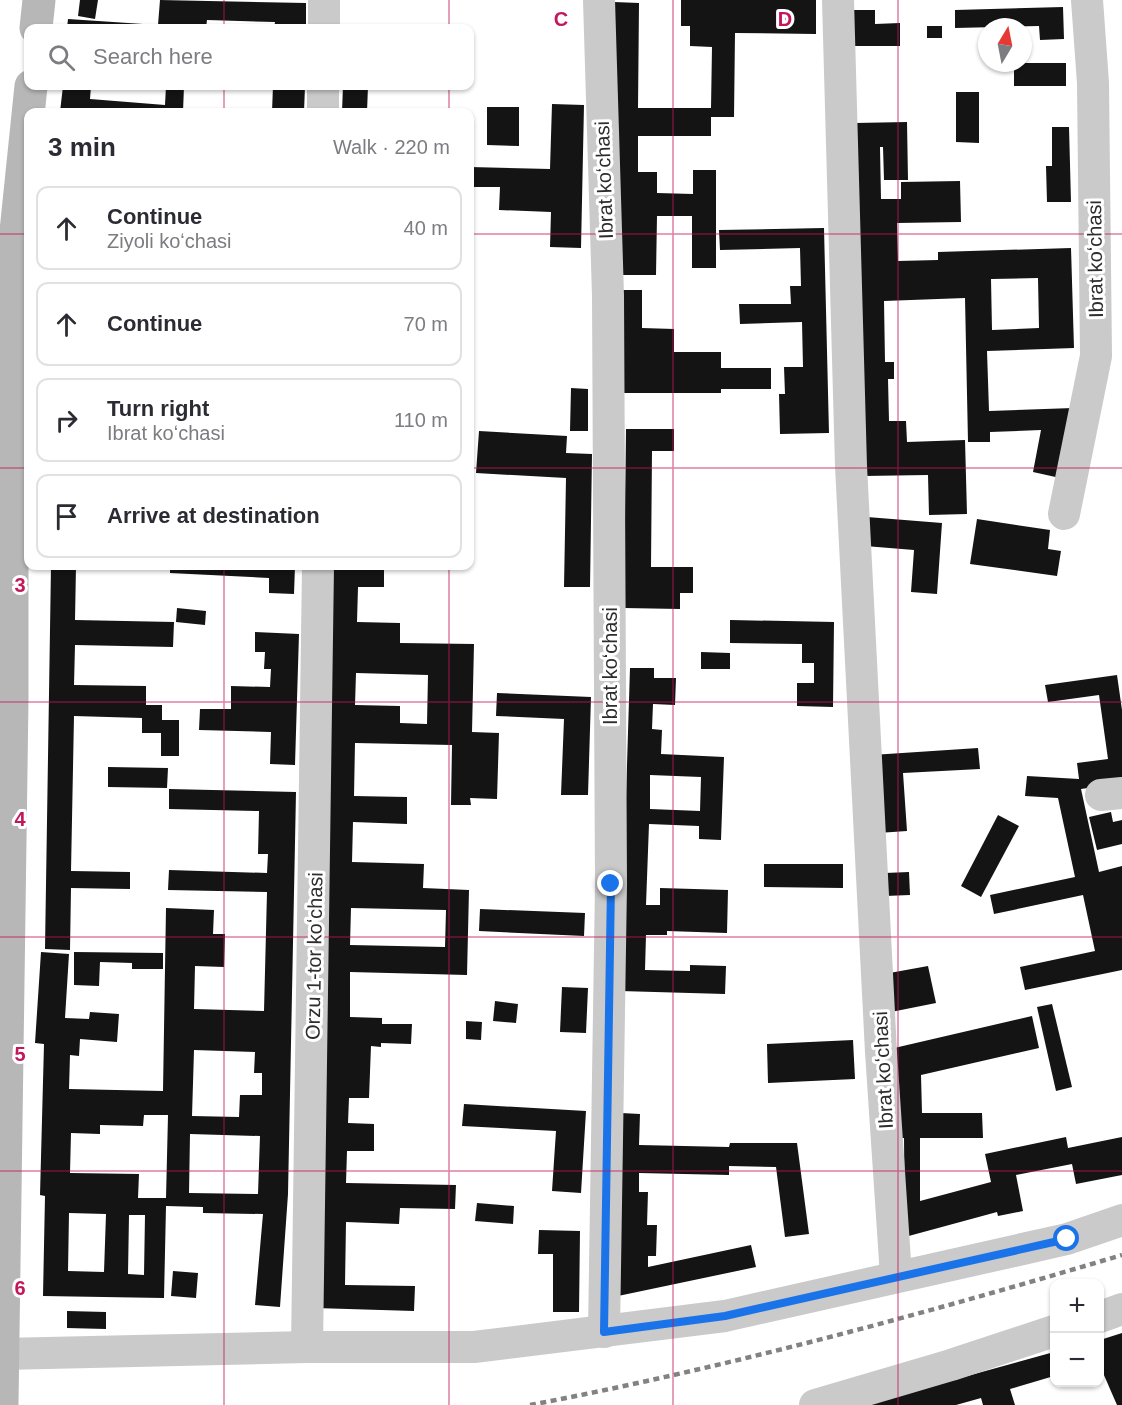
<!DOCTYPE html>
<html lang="en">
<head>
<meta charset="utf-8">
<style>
  body { margin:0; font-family:Arial,sans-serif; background:#f2f2f3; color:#2b2b33 }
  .controls { position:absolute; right:18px; bottom:18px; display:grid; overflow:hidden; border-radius:12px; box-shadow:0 2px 4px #0004 }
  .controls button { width:54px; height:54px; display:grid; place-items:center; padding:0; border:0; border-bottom:2px solid #e1e1e2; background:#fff; color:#2b2b33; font:30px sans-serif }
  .compass { position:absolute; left:978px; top:18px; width:54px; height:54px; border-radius:50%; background:#fff; box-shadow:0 2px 4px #0004; rotate:10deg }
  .stop { position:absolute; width:18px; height:18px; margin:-14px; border:4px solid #1a73e8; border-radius:50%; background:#fff }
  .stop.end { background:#1a73e8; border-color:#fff; box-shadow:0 2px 6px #0008 }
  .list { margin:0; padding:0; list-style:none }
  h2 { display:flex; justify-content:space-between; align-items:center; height:78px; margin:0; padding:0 24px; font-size:26px }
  h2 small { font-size:20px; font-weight:400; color:#7c7c81 }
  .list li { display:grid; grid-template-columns:39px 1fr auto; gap:18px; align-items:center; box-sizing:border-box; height:84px; margin:0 12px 12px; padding:0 12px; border:2px solid #e1e1e2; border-radius:12px }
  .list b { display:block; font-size:22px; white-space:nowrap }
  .list p { margin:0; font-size:20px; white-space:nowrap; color:#7c7c81 }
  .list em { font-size:20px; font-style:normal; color:#7c7c81 }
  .icon { flex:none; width:33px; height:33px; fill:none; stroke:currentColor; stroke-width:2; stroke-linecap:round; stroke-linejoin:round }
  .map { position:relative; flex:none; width:1122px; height:1405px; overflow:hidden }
  .search { position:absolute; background:#fff; box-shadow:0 2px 4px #0004; left:24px; top:24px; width:450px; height:66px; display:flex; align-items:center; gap:15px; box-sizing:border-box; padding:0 21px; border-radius:12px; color:#7c7c81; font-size:22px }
  .panel { position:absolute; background:#fff; box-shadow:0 2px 4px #0004; left:24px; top:108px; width:450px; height:462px; border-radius:12px }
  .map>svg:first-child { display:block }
</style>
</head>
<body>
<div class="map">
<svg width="1122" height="1405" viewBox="0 0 1122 1405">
  <rect width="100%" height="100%" fill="#fff"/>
  <g fill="#141414" fill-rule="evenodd">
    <polygon points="80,0 98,0 95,19 78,16"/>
    <polygon points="160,0 306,3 306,28 274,28 275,22 207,20 206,28 67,28 68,19 158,25"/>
    <polygon points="681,0 816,0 816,34 735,33 734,117 711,117 711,136 638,136 638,172 657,172 657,193 693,194 693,170 716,170 716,268 692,268 692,216 657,216 656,275 612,275 614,2 639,3 638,108 711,108 712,47 690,46 690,26 681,26"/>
    <polygon points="1063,7 1064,39 1040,40 1039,26 955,28 955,10"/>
    <polygon points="850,10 875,10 875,24 900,23 900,46 850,46"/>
    <rect x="927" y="26" width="15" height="12"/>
    <rect x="1014" y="63" width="52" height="23"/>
    <polygon points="63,86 91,86 90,99 165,105 166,86 184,86 183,112 60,112"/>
    <polygon points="273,86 305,86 304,112 272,112"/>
    <polygon points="343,86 368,86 367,112 342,112"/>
    <polygon points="956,92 979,92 979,143 956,142"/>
    <polygon points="552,104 584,105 581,248 550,247 551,212 499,210 500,187 470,187 470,167 550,169"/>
    <polygon points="487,107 519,107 519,146 487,145"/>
    <path d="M907,122L908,180H884L883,147H880L881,199H901V182L960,181L961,222L897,223L898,261L938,260V252L1071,248L1074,348L987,351L989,411L1073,408L1060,478L1033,472L1041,430L990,432V442H968L965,298L884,301L885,362H894V379H888L889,421H906L907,442L965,440L967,514L929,515L928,475L864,476L855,123ZM1038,278L1039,328L992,330L991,279Z"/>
    <polygon points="1052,127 1069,127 1071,202 1047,202 1046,166 1052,166"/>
    <polygon points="824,228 829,433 780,434 779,394 785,394 784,367 803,367 802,322 740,324 739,304 791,304 790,286 801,286 800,248 720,250 719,230"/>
    <polygon points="617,290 642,290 642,328 674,329 674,352 721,352 721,368 771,368 771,389 721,389 721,393 617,393"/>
    <polygon points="470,383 473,383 472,467 470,467"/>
    <polygon points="571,388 588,389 588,431 570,431"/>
    <polygon points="626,429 674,429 674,451 652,451 651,567 693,567 693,593 680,593 680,609 624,608"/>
    <polygon points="479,431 567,436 566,453 592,454 590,587 564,587 566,478 476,473"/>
    <polygon points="867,517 942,523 937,594 911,592 914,550 865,546"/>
    <polygon points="977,519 1050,530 1048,549 1061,551 1057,576 970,564"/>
    <polygon points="51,566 76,566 75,620 174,622 173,647 75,645 74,685 146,686 146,705 162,705 162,720 179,720 179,756 161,756 161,733 142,733 142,718 74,716 71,871 130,872 130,889 71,888 70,950 45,949"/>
    <polygon points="170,566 295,566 294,594 269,593 269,578 170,573"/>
    <path d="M331,566H384V587H358L357,622L400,623V643L474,644L472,732L499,733L497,799L470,798L471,805H451L452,745L355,743L354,796L407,797V824L353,822L352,862L424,864L423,888L469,890L467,975L350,972V1017L382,1018V1024H412L411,1044L381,1043V1047L371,1046L369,1098H349L348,1123L374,1124V1151H347L346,1183L456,1185L455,1209L400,1208L399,1224L346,1222L345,1285L415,1286L414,1311L315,1308ZM356,673L428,675L427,724L400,723V706L355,705ZM351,908L446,910L445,947L350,945Z"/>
    <polygon points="177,608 206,611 205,625 176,622"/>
    <polygon points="730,620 834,622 833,707 797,706 797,683 814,683 814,663 802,663 802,644 730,643"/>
    <polygon points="255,632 299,634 295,765 270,764 271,732 199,730 200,709 231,709 231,686 270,687 271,669 264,669 265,652 255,652"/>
    <polygon points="701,652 730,653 730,669 701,669"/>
    <path d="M630,668H654V678H676L675,705L653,704L652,729L662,730L661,754L724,757L721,840L699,839V826L649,824L646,905H660V888L728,890L727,933L667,931V935H646L645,970L690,971V965L726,966L725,994L620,991ZM650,775L701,777L700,811L650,809Z"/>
    <polygon points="1117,675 1122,710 1122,783 1081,789 1099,872 1122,866 1122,970 1025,990 1020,967 1095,951 1083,895 994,914 990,895 1075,877 1058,798 1025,796 1027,776 1079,779 1077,763 1108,759 1099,695 1048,702 1045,685"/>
    <polygon points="497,693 591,697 588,795 561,795 564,719 496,716"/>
    <polygon points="978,748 980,769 903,773 907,831 878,833 872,755"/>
    <polygon points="108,767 168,768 167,788 108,787"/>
    <path d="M169,789L296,792L288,1194L280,1307L255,1305L263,1214L203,1213V1207L166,1206L164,1298L43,1296L45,1196L40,1195L44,1044L35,1043L41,952L69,954L65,1018L89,1019L90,1012L119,1014L117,1042L80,1039L79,1056L70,1055L69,1089L163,1091L166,908L214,910L213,934H225L224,967L195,966L194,1009L264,1011L267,892L168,890L169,870L267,873L268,854H258L259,811L169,809ZM194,1050L255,1052L254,1073H262V1095H240L239,1117L192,1116ZM144,1115H168L166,1198H138L139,1174L70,1173L71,1133L100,1134V1125L143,1126ZM190,1134L260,1136L258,1194L189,1193ZM69,1213L106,1214L104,1272L68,1271ZM129,1215H145L144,1275L128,1274Z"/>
    <polygon points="1111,812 1113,822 1122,820 1122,844 1097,850 1089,817"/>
    <polygon points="998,815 1019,826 981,897 961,886"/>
    <polygon points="764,864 843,864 843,888 764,887"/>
    <polygon points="909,872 910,895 885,896 885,873"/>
    <polygon points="480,909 585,913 584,936 479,931"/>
    <polygon points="74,952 163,953 163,969 132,969 132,963 100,962 99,986 74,985"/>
    <polygon points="928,966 936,1003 891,1012 884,974"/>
    <polygon points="562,987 588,988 586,1033 560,1032"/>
    <polygon points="495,1001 518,1004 516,1023 493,1021"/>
    <polygon points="1052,1004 1072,1087 1056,1091 1037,1007"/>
    <polygon points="1032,1016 1039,1048 921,1075 922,1113 982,1113 983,1138 920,1138 920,1201 991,1182 985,1154 1066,1137 1068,1148 1122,1137 1122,1175 1076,1184 1072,1164 1016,1175 1023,1211 998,1216 997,1212 905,1237 904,1138 893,1139 890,1049"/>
    <polygon points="466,1021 482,1022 481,1040 466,1039"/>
    <polygon points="853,1040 855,1079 768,1083 767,1044"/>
    <polygon points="464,1104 586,1111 581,1193 552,1191 556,1131 462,1126"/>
    <polygon points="621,1113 640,1114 639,1145 729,1147 730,1143 797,1143 809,1234 785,1237 776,1167 729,1166 729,1175 639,1173 639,1192 648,1192 647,1225 657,1225 656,1256 648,1256 648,1267 751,1245 756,1267 618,1296"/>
    <polygon points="477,1203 514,1206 513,1224 475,1221"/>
    <polygon points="539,1230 580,1231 579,1312 553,1312 553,1254 538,1254"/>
    <polygon points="173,1271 198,1273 196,1298 171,1296"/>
    <polygon points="67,1311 106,1312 106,1329 67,1328"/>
    <polygon points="1122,1333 1122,1405 1117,1405 1100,1366 1100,1340"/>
    <polygon points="1054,1352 1054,1376 1010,1389 1015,1405 983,1405 981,1398 956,1405 862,1405"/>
  </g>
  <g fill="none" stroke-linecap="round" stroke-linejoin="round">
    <g stroke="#cacaca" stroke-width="32">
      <polyline points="599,0 608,296 611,884 604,1332"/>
      <polyline points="838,0 851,466 881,1052 896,1276"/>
      <polyline points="324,28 324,0"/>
      <polyline points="323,112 323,86"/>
      <polyline points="1064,514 1096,356 1093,83 1087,0"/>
      <polyline points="1101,795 1122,793"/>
      <polyline points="1100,1317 1122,1309"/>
      <polyline points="307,1347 318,566"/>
      <polyline points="3,1354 307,1347 474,1347 725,1316 1067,1239 1122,1220"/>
      <polyline points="815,1405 951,1365 1054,1331"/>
    </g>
    <g stroke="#b7b7b7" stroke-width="33">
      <polyline points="36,28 39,0"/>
      <polyline points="2,1405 12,699 12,270 31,86"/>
    </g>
    <path stroke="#828282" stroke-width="4.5" stroke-dasharray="6 4.5" stroke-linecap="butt" d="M530,1405C730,1367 927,1313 1122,1255"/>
  </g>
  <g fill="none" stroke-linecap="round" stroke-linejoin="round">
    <polyline stroke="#1a73e8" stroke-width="8" points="611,884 604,1332 725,1316 1067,1239"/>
  </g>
  <path fill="none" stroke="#c2185b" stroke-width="1.5" stroke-opacity="0.55" d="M224,0V28M449,0V28M673,0V1405M898,0V1405M224,86V112M449,86V112M0,234H28M470,234H1122M0,468H28M470,468H1122M224,566V1405M449,566V1405M0,702H1122M0,937H1122M0,1171H1122"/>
  <g text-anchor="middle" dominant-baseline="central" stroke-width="6" stroke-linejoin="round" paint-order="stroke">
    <g font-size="20" fill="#2d2d2d" stroke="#fff">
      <text transform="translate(604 180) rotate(-92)">Ibrat koʻchasi</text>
      <text transform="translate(1095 259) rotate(-91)">Ibrat koʻchasi</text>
      <text transform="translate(610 666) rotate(-90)">Ibrat koʻchasi</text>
      <text transform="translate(314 956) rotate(-89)">Orzu 1-tor koʻchasi</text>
      <text transform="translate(883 1070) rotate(-93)">Ibrat koʻchasi</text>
    </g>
  </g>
  <g font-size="20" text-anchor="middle" font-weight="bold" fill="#c2185b" stroke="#fff" stroke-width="6" stroke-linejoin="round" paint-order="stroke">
    <text x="561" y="26">C</text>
    <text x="785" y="26">D</text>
    <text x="20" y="592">3</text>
    <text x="20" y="826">4</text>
    <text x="20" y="1061">5</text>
    <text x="20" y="1295">6</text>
  </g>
</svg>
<div class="controls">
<button>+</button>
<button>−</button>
</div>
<svg class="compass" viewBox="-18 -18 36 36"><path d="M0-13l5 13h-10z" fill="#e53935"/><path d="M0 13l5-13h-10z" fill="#7c7c81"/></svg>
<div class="stop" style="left:1067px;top:1239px"></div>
<div class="stop end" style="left:611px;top:884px"></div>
<div class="search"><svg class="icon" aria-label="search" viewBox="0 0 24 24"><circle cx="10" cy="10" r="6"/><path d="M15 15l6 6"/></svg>Search here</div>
<section class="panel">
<h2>3 min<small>Walk · 220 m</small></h2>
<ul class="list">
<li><svg class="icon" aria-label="ahead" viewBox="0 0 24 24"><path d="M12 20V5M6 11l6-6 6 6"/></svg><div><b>Continue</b><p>Ziyoli koʻchasi</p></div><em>40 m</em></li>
<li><svg class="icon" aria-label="ahead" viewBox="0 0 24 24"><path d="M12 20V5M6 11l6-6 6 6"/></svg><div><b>Continue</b></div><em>70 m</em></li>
<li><svg class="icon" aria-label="right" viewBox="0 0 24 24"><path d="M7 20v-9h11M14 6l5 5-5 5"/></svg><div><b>Turn right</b><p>Ibrat koʻchasi</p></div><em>110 m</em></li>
<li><svg class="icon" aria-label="arrive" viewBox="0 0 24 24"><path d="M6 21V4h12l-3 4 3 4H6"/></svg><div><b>Arrive at destination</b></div></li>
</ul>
</section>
</div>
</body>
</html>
